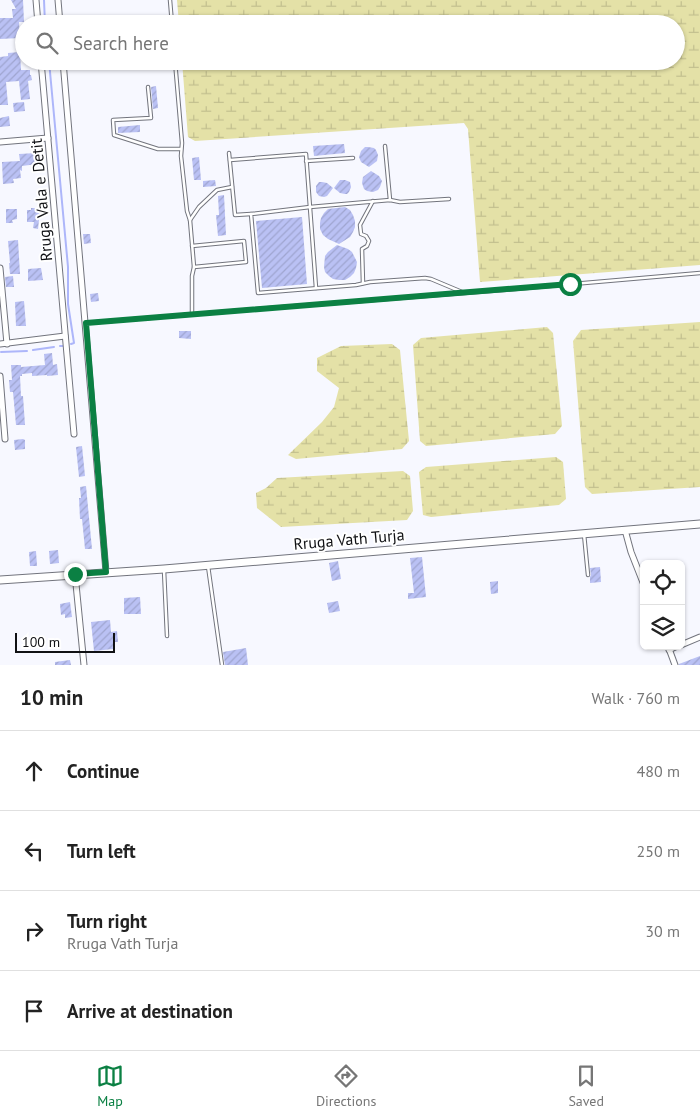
<!DOCTYPE html>
<html lang="en">
<head>
<meta charset="utf-8">
<style>
  body { margin:0; font-family:"PT Sans",sans-serif; background:#f6f6f6; color:#222 }
  .controls { position:absolute; right:15px; bottom:15px; display:grid; overflow:hidden; border-radius:8px; box-shadow:0 1px 4px #0004 }
  .controls button { width:45px; height:45px; display:grid; place-items:center; padding:0; border:0; border-bottom:1px solid #e0e0e0; background:#fff; color:#222; font:25px sans-serif }
  .scale { position:absolute; left:15px; bottom:12px; width:100px; box-sizing:border-box; padding-left:5px; border:2px solid #101114; border-top:0; font-size:14px; line-height:18px; white-space:nowrap; color:#101114; -webkit-text-stroke:4px #fff; paint-order:stroke }
  .stop { position:absolute; width:15px; height:15px; margin:-11px; border:4px solid #0b8043; border-radius:50%; background:#fff }
  .stop.end { background:#0b8043; border-color:#fff; box-shadow:0 1px 5px #0008 }
  .list { margin:0; padding:0; list-style:none }
  h2 { display:flex; justify-content:space-between; align-items:center; height:65px; margin:0; padding:0 20px; font-size:21px }
  h2 small { font-size:16px; font-weight:400; color:#767676 }
  .list li { display:grid; grid-template-columns:32px 1fr auto; gap:15px; align-items:center; box-sizing:border-box; height:80px; padding:0 20px; border-top:1px solid #e0e0e0 }
  .list b { display:block; font-size:19px; white-space:nowrap }
  .list p { margin:0; font-size:16px; white-space:nowrap; color:#767676 }
  .list em { font-size:16px; font-style:normal; color:#767676 }
  .icon { flex:none; width:28px; height:28px; fill:none; stroke:currentColor; stroke-width:2; stroke-linecap:round; stroke-linejoin:round }
  .map { position:relative; flex:none; width:700px; height:665px; overflow:hidden }
  .search { position:absolute; background:#fff; box-shadow:0 1px 4px #0004; left:15px; right:15px; top:15px; height:55px; display:flex; align-items:center; gap:12px; box-sizing:border-box; padding:0 18px; border-radius:28px; color:#767676; font-size:19px }
  .sheet { height:385px; background:#fff }
  nav { display:flex; justify-content:space-around; align-items:center; box-sizing:border-box; height:70px; border-top:1px solid #e0e0e0; background:#fff; font-size:14px; color:#767676 }
  nav a { display:grid; justify-items:center; gap:2px }
  nav .on { color:#0b8043 }
  .map>svg:first-child { display:block }
</style>
</head>
<body>
<div class="map">
<svg width="700" height="665" viewBox="0 0 700 665">
  <defs>
    <pattern id="wetland-marsh" width="20" height="14" patternUnits="userSpaceOnUse" patternTransform="scale(1.25)"><rect width="20" height="14" fill="#e4e1a7"/><path d="M1 5h8M5 5V1M11 12h8M15 12V8" fill="none" stroke="#c3c08f"/></pattern>
    <pattern id="building-hatch" width="6" height="6" patternUnits="userSpaceOnUse" patternTransform="scale(1.25)"><rect width="6" height="6" fill="#bac1f4"/><path d="M-1 1l2-2M0 6l6-6M5 7l2-2" fill="none" stroke="#9fa5d0"/></pattern>
  </defs>
  <rect width="100%" height="100%" fill="#f7f8ff"/>
  <g fill="url(#wetland-marsh)">
    <polygon points="177,0 700,0 700,265 480,282 468,129 464,123 195,141 188,137 182,61 676,61 676,24 179,24"/>
    <polygon points="700,322 700,487 592,494 585,487 573,341 581,330"/>
    <polygon points="547,327 553,333 562,426 555,434 426,446 420,441 413,345 421,338"/>
    <polygon points="392,344 400,350 409,441 402,449 296,459 288,455 322,422 334,407 339,388 317,371 317,358 341,346"/>
    <polygon points="556,457 563,462 566,499 559,505 431,517 423,515 419,472 426,467"/>
    <polygon points="403,471 410,476 413,511 407,520 281,527 257,508 256,493 266,488 277,478"/>
  </g>
  <g fill="none" stroke-linecap="round" stroke-linejoin="round">
    <g stroke="#adb6fa" stroke-width="2">
      <polyline points="44,0 45,24"/>
      <polyline points="49,61 68,267 68,304 74,343 71,344"/>
      <polyline points="60,346 63,346"/>
      <polyline points="33,350 54,347"/>
      <polyline points="1,352 27,351"/>
    </g>
  </g>
  <g fill="url(#building-hatch)">
    <polygon points="11,0 23,0 24,22 19,22 20,38 0,39 0,18 13,18 12,9 16,9"/>
    <polygon points="20,52 21,70 30,70 30,75 31,75 32,80 28,81 30,99 21,100 19,81 6,82 8,105 0,105 0,57 8,56 8,53"/>
    <polygon points="156,86 158,108 153,109 151,87"/>
    <polygon points="24,102 25,111 14,112 13,103"/>
    <polygon points="9,116 10,126 0,127 0,118"/>
    <polygon points="140,125 140,132 118,133 118,127"/>
    <polygon points="344,144 345,153 314,156 313,146"/>
    <polygon points="365,147 368,147 374,148 376,150 378,155 377,161 369,167 361,162 359,157 361,151"/>
    <polygon points="36,153 37,164 22,166 22,171 20,170 21,178 13,179 14,183 3,184 2,162 20,161 19,154"/>
    <polygon points="199,157 201,180 194,180 192,158"/>
    <polygon points="371,171 379,176 382,181 380,187 378,190 373,192 367,191 364,189 362,183 363,177"/>
    <polygon points="215,180 216,186 203,187 203,181"/>
    <polygon points="340,180 345,180 350,182 351,187 349,192 347,194 345,194 340,193 334,188"/>
    <polygon points="319,182 322,182 327,183 333,188 327,196 324,197 319,196 316,192 316,186"/>
    <polygon points="224,195 226,235 218,236 216,215 219,215 218,196"/>
    <polygon points="345,207 350,210 353,215 355,221 355,227 353,232 350,237 339,244 328,239 323,235 320,229 320,223 321,218 324,213 328,209"/>
    <polygon points="31,208 38,208 38,210 40,210 38,229 33,228 34,222 27,222 27,210 31,210"/>
    <polygon points="6,209 17,209 17,219 12,220 13,223 6,223"/>
    <polygon points="302,217 307,284 262,288 256,221"/>
    <polygon points="83,234 90,234 91,243 84,244"/>
    <polygon points="18,240 20,274 10,274 9,263 10,263 8,241"/>
    <polygon points="337,245 348,249 352,252 357,262 356,268 354,273 350,277 345,280 339,280 333,279 329,276 325,272 324,267 325,256 328,252"/>
    <polygon points="41,268 43,280 28,281 28,269"/>
    <polygon points="13,276 14,287 6,287 5,277"/>
    <polygon points="98,293 99,301 91,302 90,294"/>
    <polygon points="24,301 26,326 16,326 15,302"/>
    <polygon points="179,331 191,331 191,339 179,338"/>
    <polygon points="52,353 53,365 57,364 58,375 47,376 47,375 32,376 32,373 22,374 22,376 20,376 21,396 23,396 25,425 16,425 13,392 10,392 9,380 12,380 11,365 21,365 21,367 45,365 44,354"/>
    <polygon points="23,439 25,440 25,449 15,450 14,440"/>
    <polygon points="82,446 85,476 79,477 76,447"/>
    <polygon points="86,486 92,549 85,549 82,519 80,519 79,498 81,498 80,487"/>
    <polygon points="58,550 59,563 50,564 49,551"/>
    <polygon points="36,551 37,566 30,566 29,552"/>
    <polygon points="422,557 426,597 408,599 408,593 414,593 410,558"/>
    <polygon points="338,561 341,579 332,581 329,563"/>
    <polygon points="600,567 601,582 590,583 590,577 591,575 590,568"/>
    <polygon points="498,581 498,593 491,594 490,582"/>
    <polygon points="140,597 141,614 124,614 124,598"/>
    <polygon points="338,601 340,611 329,613 327,603"/>
    <polygon points="70,602 72,617 65,618 65,614 61,615 60,604"/>
    <polygon points="110,620 111,632 117,631 118,642 113,642 113,649 94,651 91,622"/>
    <polygon points="246,648 248,665 225,665 223,652"/>
    <polygon points="700,656 700,665 679,665 679,664"/>
    <polygon points="70,660 71,665 55,665 55,662"/>
  </g>
  <g fill="none" stroke-linecap="round" stroke-linejoin="round">
    <g stroke="#72747d" stroke-width="4.5">
      <g id="service">
        <polyline points="170,0 172,24"/>
        <polyline points="175,61 182,143 181,156 187,211 190,220 194,267 192,276 192,314"/>
        <polyline points="148,87 151,118 113,120 114,135 158,149 181,149"/>
        <polyline points="385,146 390,200"/>
        <polyline points="229,153 235,215 251,214"/>
        <polyline points="230,160 306,154 316,288"/>
        <polyline points="306,161 353,158"/>
        <polyline points="449,199 400,202 390,200 310,207 251,214 258,293 356,285 370,282 425,278 431,279 462,292"/>
        <polyline points="190,220 199,207 217,190 232,187"/>
        <polyline points="192,246 244,241 246,262 194,267"/>
        <polyline points="363,283 362,249 367,246 369,241 366,236 361,234 360,225 373,201"/>
        <polyline points="86,323 270,308 515,289 700,273"/>
        <polyline points="584,534 588,575"/>
        <polyline points="208,566 222,665"/>
        <polyline points="164,570 167,636"/>
      </g>
    </g>
    <g stroke="#72747d" stroke-width="7">
      <g id="minor">
        <polyline points="36,0 38,24"/>
        <polyline points="58,0 60,24"/>
        <polyline points="41,61 74,434"/>
        <polyline points="63,61 106,572"/>
        <polyline points="0,142 48,138"/>
        <polyline points="0,268 7,344"/>
        <polyline points="0,344 65,336"/>
        <polyline points="0,376 5,439"/>
        <polyline points="625,530 631,552 644,585"/>
        <polyline points="75,574 84,665"/>
        <polyline points="681,645 700,637"/>
        <polyline points="668,646 675,665"/>
        <polyline points="669,650 677,646"/>
      </g>
    </g>
    <g stroke="#72747d" stroke-width="9">
      <polyline id="tertiary" points="0,580 164,569 700,524"/>
    </g>
    <use href="#service" stroke="#fff" stroke-width="2.5"/>
    <use href="#minor" stroke="#fff" stroke-width="5"/>
    <use href="#tertiary" stroke="#fff" stroke-width="7"/>
  </g>
  <g fill="none" stroke-linecap="round" stroke-linejoin="round">
    <polyline stroke="#0b8043" stroke-width="6" points="75,574 106,572 86,323 570,284"/>
  </g>
  <g text-anchor="middle" dominant-baseline="central" stroke-width="4" stroke-linejoin="round" paint-order="stroke">
    <g font-size="16" fill="#101114" stroke="#fff">
      <text transform="translate(41 200) rotate(-95)">Rruga Vala e Detit</text>
      <text transform="translate(349 539) rotate(-5)">Rruga Vath Turja</text>
    </g>
  </g>
</svg>
<div class="controls">
<button><svg class="icon" aria-label="locate" viewBox="0 0 24 24"><circle cx="12" cy="12" r="6"/><path d="M12 2v4M12 18v4M2 12h4M18 12h4"/></svg></button>
<button><svg class="icon" aria-label="layers" viewBox="0 0 24 24"><path d="M12 4l9 5-9 5-9-5zM3 14l9 5 9-5"/></svg></button>
</div>
<div class="scale">100 m</div>
<div class="stop" style="left:570px;top:284px"></div>
<div class="stop end" style="left:75px;top:574px"></div>
<div class="search"><svg class="icon" aria-label="search" viewBox="0 0 24 24"><circle cx="10" cy="10" r="6"/><path d="M15 15l6 6"/></svg>Search here</div>
</div>
<section class="sheet">
<h2>10 min<small>Walk · 760 m</small></h2>
<ul class="list">
<li><svg class="icon" aria-label="ahead" viewBox="0 0 24 24"><path d="M12 20V5M6 11l6-6 6 6"/></svg><div><b>Continue</b></div><em>480 m</em></li>
<li><svg class="icon" aria-label="left" viewBox="0 0 24 24"><path d="M17 20v-9H6M10 6l-5 5 5 5"/></svg><div><b>Turn left</b></div><em>250 m</em></li>
<li><svg class="icon" aria-label="right" viewBox="0 0 24 24"><path d="M7 20v-9h11M14 6l5 5-5 5"/></svg><div><b>Turn right</b><p>Rruga Vath Turja</p></div><em>30 m</em></li>
<li><svg class="icon" aria-label="arrive" viewBox="0 0 24 24"><path d="M6 21V4h12l-3 4 3 4H6"/></svg><div><b>Arrive at destination</b></div></li>
</ul>
</section>
<nav>
<a class="on"><svg class="icon" aria-label="map" viewBox="0 0 24 24"><path d="M3 6l6-2 6 2 6-2v14l-6 2-6-2-6 2zM9 4v14M15 6v14"/></svg>Map</a>
<a><svg class="icon" aria-label="directions" viewBox="0 0 24 24"><path d="M12 3l9 9-9 9-9-9zM9 14v-3h6M13 9l2 2-2 2"/></svg>Directions</a>
<a><svg class="icon" aria-label="saved" viewBox="0 0 24 24"><path d="M7 4h10v16l-5-4-5 4z"/></svg>Saved</a>
</nav>
</body>
</html>
